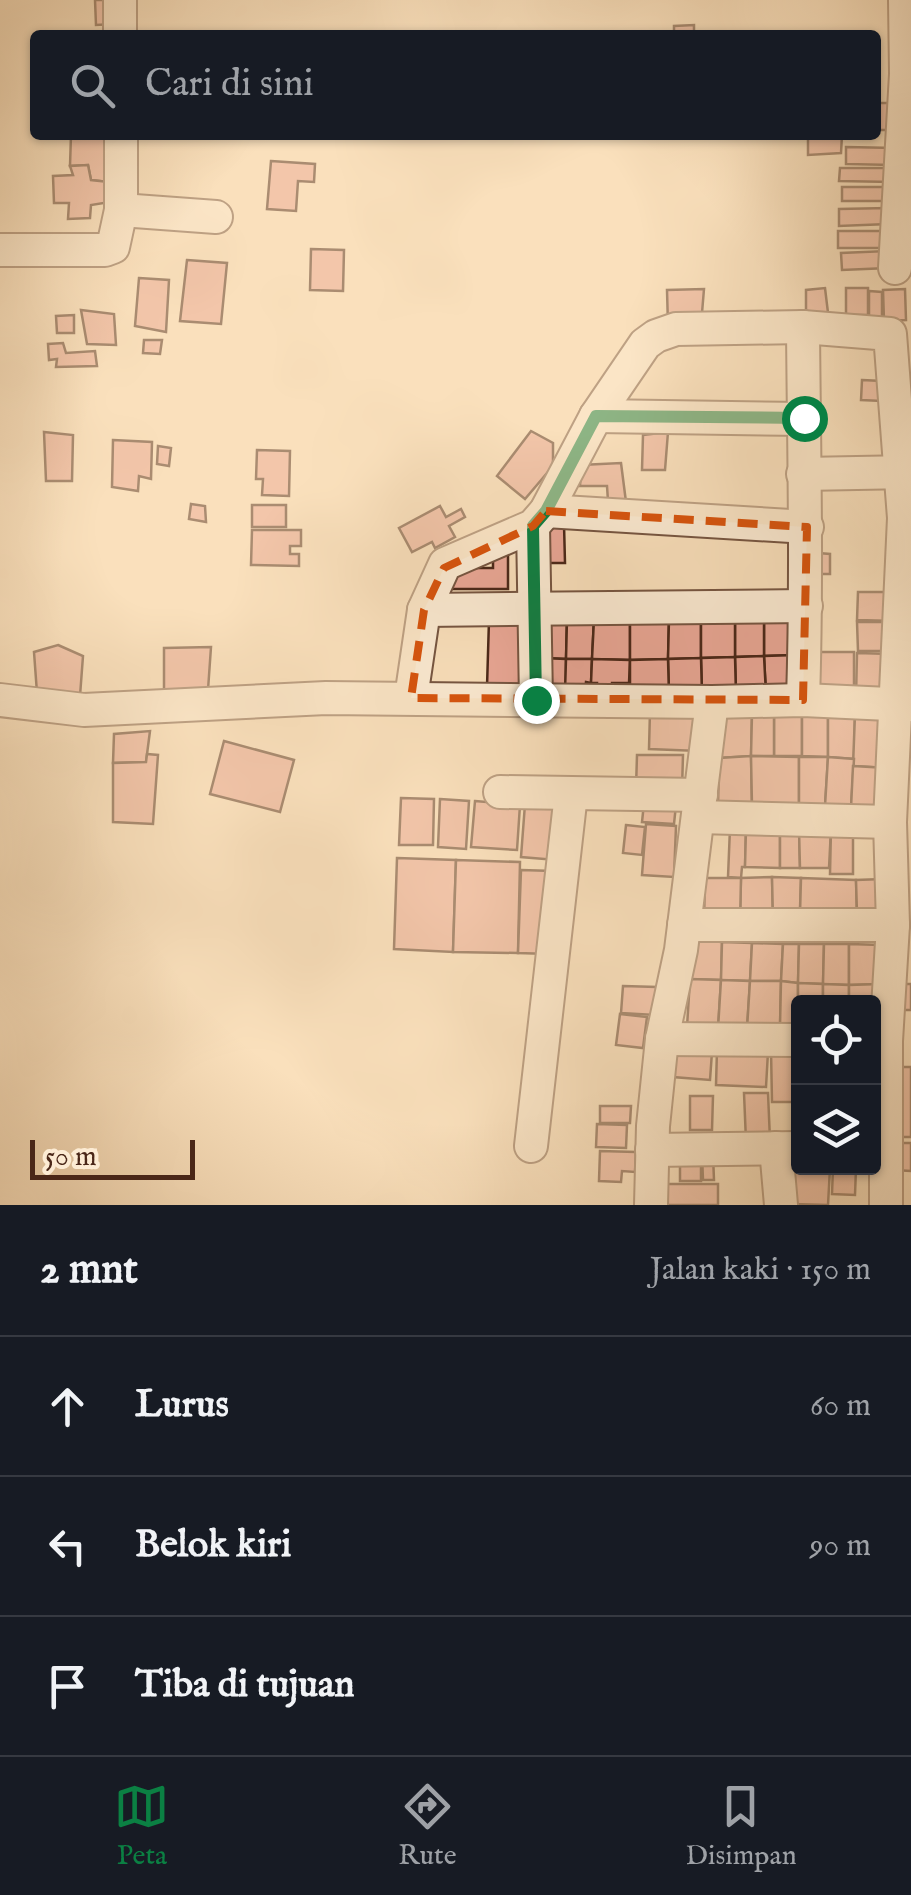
<!DOCTYPE html>
<html lang="id">
<head>
<meta charset="utf-8">
<style>
  body { margin:0; font-family:"IM FELL English",serif; background:#20242c; color:#f1f3f6 }
  .controls { position:absolute; right:30px; bottom:30px; display:grid; overflow:hidden; border-radius:10px; box-shadow:0 2px 8px #0004 }
  .controls button { width:90px; height:90px; display:grid; place-items:center; padding:0; border:0; border-bottom:2px solid #363941; background:#171b24; color:#f1f3f6; font:50px sans-serif }
  .scale { position:absolute; left:30px; bottom:25px; width:165px; box-sizing:border-box; padding-left:10px; border:5px solid #4a2718; border-top:0; font-size:28px; line-height:35px; white-space:nowrap; color:#4a2718; -webkit-text-stroke:8px #fcebd3; paint-order:stroke }
  .stop { position:absolute; width:30px; height:30px; margin:-22px; border:8px solid #0b8043; border-radius:50%; background:#fff }
  .stop.end { background:#0b8043; border-color:#fff; box-shadow:0 2px 10px #0008 }
  .list { margin:0; padding:0; list-style:none }
  h2 { display:flex; justify-content:space-between; align-items:center; height:130px; margin:0; padding:0 40px; font-size:42px }
  h2 small { font-size:32px; font-weight:400; color:#9ea1a6 }
  .list li { display:grid; grid-template-columns:65px 1fr auto; gap:30px; align-items:center; box-sizing:border-box; height:140px; padding:0 40px; border-top:2px solid #363941 }
  .list b { display:block; font-size:38px; white-space:nowrap }
  .list em { font-size:32px; font-style:normal; color:#9ea1a6 }
  .icon { flex:none; width:55px; height:55px; fill:none; stroke:currentColor; stroke-width:2; stroke-linecap:round; stroke-linejoin:round }
  .map { position:relative; flex:none; width:911px; height:1205px; overflow:hidden }
  .search { position:absolute; background:#171b24; box-shadow:0 2px 8px #0004; left:30px; right:30px; top:30px; height:110px; display:flex; align-items:center; gap:25px; box-sizing:border-box; padding:0 35px; border-radius:10px; color:#9ea1a6; font-size:38px }
  .sheet { height:550px; background:#171b24 }
  nav { display:flex; justify-content:space-around; align-items:center; box-sizing:border-box; height:140px; border-top:2px solid #363941; background:#171b24; font-size:28px; color:#9ea1a6 }
  nav a { display:grid; justify-items:center; gap:5px }
  nav .on { color:#0b8043 }
  .map>svg:first-child { display:block }
</style>
</head>
<body>
<div class="map">
<svg width="911" height="1205" viewBox="0 0 911 1205">
  <rect width="100%" height="100%" fill="#fae0bc"/>
  <filter id="stains"><feTurbulence type="fractalNoise" baseFrequency=".002" numOctaves="4"/><feColorMatrix values="0 0 0 0 .2 0 0 0 0 .09 0 0 0 0 .02 0 0 0 .5 -.17"/></filter>
  <radialGradient id="worn" r=".72"><stop offset=".6" stop-color="#630" stop-opacity="0"/><stop offset="1" stop-color="#630" stop-opacity=".3"/></radialGradient>
  <g fill="#eaa796" stroke="#4a2718" stroke-width="2.5">
    <polygon points="95,0 114,0 114,24 96,25"/>
    <polygon points="694,25 694,35 674,35 674,26"/>
    <rect x="876" y="103" width="14" height="27"/>
    <polygon points="71,135 110,135 109,182 91,180 88,165 70,166"/>
    <polygon points="808,135 842,135 841,153 808,155"/>
    <polygon points="846,147 895,148 893,165 846,164"/>
    <polygon points="271,161 315,164 314,182 298,181 296,211 267,209"/>
    <polygon points="88,165 91,180 109,182 110,202 91,205 90,218 68,219 69,203 54,203 53,176 73,175 70,166"/>
    <polygon points="840,168 893,168 893,182 839,181"/>
    <polygon points="842,187 890,187 894,201 842,201"/>
    <polygon points="888,208 888,224 839,226 839,209"/>
    <rect x="838" y="231" width="50" height="17"/>
    <polygon points="311,249 344,250 343,291 310,290"/>
    <polygon points="887,251 888,268 842,270 841,253"/>
    <polygon points="187,260 227,263 221,324 180,321"/>
    <polygon points="139,278 169,280 166,332 135,326"/>
    <polygon points="825,288 829,321 806,323 806,290"/>
    <rect x="846" y="288" width="22" height="27"/>
    <polygon points="704,289 701,325 668,326 667,290"/>
    <polygon points="905,289 906,320 884,321 883,290"/>
    <polygon points="869,291 882,292 882,318 869,318"/>
    <polygon points="81,310 114,314 116,345 87,344"/>
    <polygon points="74,315 74,333 57,333 56,316"/>
    <polygon points="144,340 162,340 160,354 143,353"/>
    <polygon points="63,343 66,353 95,351 97,366 56,367 57,359 49,360 48,344"/>
    <polygon points="862,380 882,381 882,401 861,400"/>
    <polygon points="531,431 553,443 553,466 525,499 497,476"/>
    <polygon points="44,432 73,435 72,481 46,481"/>
    <polygon points="668,432 665,470 642,470 643,435"/>
    <polygon points="113,440 152,442 151,479 139,476 138,491 112,487"/>
    <polygon points="158,446 171,448 169,466 157,464"/>
    <polygon points="257,450 290,451 289,496 262,495 263,479 256,479"/>
    <polygon points="621,463 626,502 608,501 607,486 580,486 581,465"/>
    <polygon points="191,504 205,506 206,522 189,519"/>
    <rect x="252" y="505" width="34" height="22"/>
    <polygon points="440,506 446,517 461,509 465,517 449,526 455,537 435,548 432,542 412,552 399,528"/>
    <polygon points="540,524 564,524 565,563 540,563"/>
    <polygon points="252,530 301,530 301,546 290,546 290,554 299,554 299,566 251,565"/>
    <polygon points="493,549 508,549 508,589 450,589 450,568 493,568"/>
    <polygon points="818,553 830,554 830,574 818,574"/>
    <polygon points="858,592 896,592 895,621 857,620"/>
    <polygon points="794,617 796,655 764,656 764,618"/>
    <polygon points="764,618 764,656 735,657 735,619"/>
    <polygon points="542,619 567,619 566,659 542,658"/>
    <polygon points="567,619 594,619 592,659 566,659"/>
    <polygon points="594,619 630,619 630,660 592,659"/>
    <polygon points="630,619 669,619 668,659 630,660"/>
    <polygon points="669,619 701,619 701,658 668,659"/>
    <polygon points="701,619 735,619 735,657 701,658"/>
    <polygon points="489,620 533,621 531,688 487,687"/>
    <polygon points="857,622 890,622 891,651 858,651"/>
    <polygon points="58,645 83,656 80,696 37,693 34,652"/>
    <polygon points="211,647 208,690 164,689 164,648"/>
    <rect x="816" y="652" width="38" height="45"/>
    <polygon points="857,653 891,654 890,699 856,698"/>
    <polygon points="796,655 798,692 766,694 764,656"/>
    <polygon points="764,656 766,694 736,695 735,657"/>
    <polygon points="735,657 736,695 702,695 701,658"/>
    <polygon points="542,658 566,659 566,695 540,694"/>
    <polygon points="701,658 702,695 669,696 668,659"/>
    <polygon points="566,659 592,659 591,683 586,682 585,691 565,691"/>
    <polygon points="592,659 630,660 629,683 612,683 611,693 597,693 597,683 591,683"/>
    <polygon points="668,659 669,696 630,696 630,660"/>
    <polygon points="650,711 700,713 699,751 649,749"/>
    <polygon points="721,713 752,714 751,756 719,758"/>
    <polygon points="802,713 802,756 774,756 774,714"/>
    <polygon points="802,713 828,713 828,757 802,756"/>
    <polygon points="828,713 855,714 854,759 828,757"/>
    <polygon points="752,714 774,714 774,756 751,756"/>
    <polygon points="855,714 889,714 887,768 853,766"/>
    <polygon points="150,731 146,762 113,763 114,734"/>
    <polygon points="224,741 294,760 280,812 210,794"/>
    <polygon points="147,754 158,755 153,824 113,822 113,763 146,762"/>
    <polygon points="637,755 683,755 682,789 636,788"/>
    <polygon points="751,756 752,806 718,807 719,758"/>
    <polygon points="751,756 799,757 799,804 752,806"/>
    <polygon points="799,757 828,757 825,806 799,804"/>
    <polygon points="828,757 854,759 851,808 825,806"/>
    <polygon points="853,766 887,768 886,809 851,808"/>
    <polygon points="401,798 434,799 433,845 399,845"/>
    <polygon points="440,799 469,801 466,849 438,847"/>
    <polygon points="475,801 520,805 517,850 471,847"/>
    <polygon points="644,803 676,805 674,824 642,822"/>
    <polygon points="525,804 560,806 556,860 521,857"/>
    <polygon points="646,824 676,826 674,877 642,875"/>
    <polygon points="626,825 645,827 642,855 623,853"/>
    <polygon points="730,828 746,829 745,867 742,867 741,878 728,877"/>
    <polygon points="746,829 780,829 780,868 745,867"/>
    <polygon points="780,829 799,829 800,868 780,868"/>
    <polygon points="799,829 831,829 829,868 800,868"/>
    <polygon points="831,829 853,830 853,874 830,874"/>
    <polygon points="397,858 456,860 453,952 394,949"/>
    <polygon points="456,860 520,862 518,953 453,952"/>
    <polygon points="521,870 553,871 549,954 518,953"/>
    <polygon points="772,877 773,919 740,917 741,878"/>
    <polygon points="772,877 801,878 800,909 773,919"/>
    <polygon points="705,878 741,878 740,922 704,921"/>
    <polygon points="801,878 856,880 857,914 800,914"/>
    <polygon points="883,879 884,913 857,914 856,880"/>
    <polygon points="694,940 722,942 721,980 690,979"/>
    <polygon points="722,942 752,943 750,981 721,980"/>
    <polygon points="752,943 783,944 781,981 750,981"/>
    <polygon points="783,944 799,944 798,983 781,981"/>
    <polygon points="799,944 824,944 823,984 798,983"/>
    <polygon points="824,944 849,944 849,985 823,984"/>
    <polygon points="849,944 881,945 881,984 849,985"/>
    <polygon points="690,979 721,980 718,1029 687,1027"/>
    <polygon points="721,980 750,981 747,1029 718,1029"/>
    <polygon points="750,981 781,981 780,1027 747,1029"/>
    <polygon points="781,981 798,983 798,1027 780,1027"/>
    <polygon points="798,983 823,984 823,1002 798,1002 798,1027"/>
    <polygon points="823,984 849,985 849,1002 823,1002"/>
    <polygon points="881,984 874,1002 849,1002 849,985"/>
    <rect x="899" y="984" width="12" height="26"/>
    <polygon points="623,986 657,987 655,1015 621,1013"/>
    <polygon points="620,1014 647,1017 643,1048 616,1045"/>
    <polygon points="675,1049 712,1052 710,1080 673,1077"/>
    <polygon points="717,1050 768,1052 766,1087 716,1085"/>
    <polygon points="771,1050 795,1055 795,1102 772,1102"/>
    <rect x="795" y="1055" width="3" height="47"/>
    <polygon points="898,1067 911,1067 911,1137 897,1137"/>
    <polygon points="744,1093 768,1093 770,1140 746,1141"/>
    <polygon points="690,1096 713,1096 712,1130 690,1130"/>
    <polygon points="600,1106 631,1106 630,1123 600,1123"/>
    <polygon points="597,1124 627,1125 626,1148 596,1147"/>
    <polygon points="895,1143 911,1143 911,1171 895,1170"/>
    <polygon points="600,1151 636,1152 635,1172 622,1171 621,1182 599,1181"/>
    <polygon points="702,1155 713,1155 714,1180 703,1180"/>
    <rect x="680" y="1157" width="21" height="24"/>
    <polygon points="808,1168 830,1168 828,1205 793,1204 788,1170 808,1171"/>
    <polygon points="833,1168 856,1168 855,1195 832,1194"/>
    <rect x="664" y="1184" width="54" height="21"/>
  </g>
  <g fill="none" stroke-linecap="round" stroke-linejoin="round">
    <g stroke="#765541" stroke-width="36">
      <g id="minor">
        <polyline points="120,0 120,35"/>
        <polyline points="121,210 216,217"/>
        <polyline points="0,250 105,250 113,247 121,210 121,135"/>
        <polyline points="895,268 906,74 905,0"/>
        <path d="M803,327C804,452 807,575 803,700"/>
        <polyline points="596,416 804,419"/>
        <polyline points="803,474 911,472"/>
        <polyline points="546,511 807,527"/>
        <polyline points="533,526 536,700"/>
        <polyline points="424,610 806,606"/>
        <polyline points="411,698 424,610 445,564 533,526 546,511 596,416 645,344 656,336 676,329 803,327 890,334 904,518 890,822 893,925 886,1041 886,1205"/>
        <polyline points="0,700 84,710 326,698 712,702 803,700 911,705"/>
        <polyline points="500,792 701,795"/>
        <polyline points="698,817 890,822"/>
        <polyline points="684,925 893,925"/>
        <polyline points="662,1039 798,1040"/>
        <polyline points="531,1146 571,794"/>
        <polyline points="776,1148 781,1205"/>
        <polyline points="652,1150 798,1148"/>
        <polyline points="651,1205 653,1126 662,1039 681,950 712,702"/>
      </g>
    </g>
    <use href="#minor" stroke="#fcebd3" stroke-width="32"/>
  </g>
  <g fill="none" stroke-linecap="round" stroke-linejoin="round">
    <polyline stroke="#0b8043" stroke-width="12" points="536,700 533,526 546,511 596,416 804,418"/>
  </g>
  <path d="M0 0H911V1205H0ZM546,511L807,527L803,700L411,698L424,610L444,568L533,526Z" fill="#fae0bc" fill-opacity=".55" fill-rule="evenodd"/>
  <path fill="none" stroke="#d8540d" stroke-width="8" stroke-dasharray="20 12" stroke-linejoin="round" d="M546,511L807,527L803,700L411,698L424,610L444,568L533,526Z"/>
  <rect width="100%" height="100%" filter="url(#stains)"/>
  <rect width="100%" height="100%" fill="url(#worn)"/>
</svg>
<div class="controls">
<button><svg class="icon" aria-label="locate" viewBox="0 0 24 24"><circle cx="12" cy="12" r="6"/><path d="M12 2v4M12 18v4M2 12h4M18 12h4"/></svg></button>
<button><svg class="icon" aria-label="layers" viewBox="0 0 24 24"><path d="M12 4l9 5-9 5-9-5zM3 14l9 5 9-5"/></svg></button>
</div>
<div class="scale">50 m</div>
<div class="stop" style="left:804px;top:418px"></div>
<div class="stop end" style="left:536px;top:700px"></div>
<div class="search"><svg class="icon" aria-label="search" viewBox="0 0 24 24"><circle cx="10" cy="10" r="6"/><path d="M15 15l6 6"/></svg>Cari di sini</div>
</div>
<section class="sheet">
<h2>2 mnt<small>Jalan kaki · 150 m</small></h2>
<ul class="list">
<li><svg class="icon" aria-label="ahead" viewBox="0 0 24 24"><path d="M12 20V5M6 11l6-6 6 6"/></svg><div><b>Lurus</b></div><em>60 m</em></li>
<li><svg class="icon" aria-label="left" viewBox="0 0 24 24"><path d="M17 20v-9H6M10 6l-5 5 5 5"/></svg><div><b>Belok kiri</b></div><em>90 m</em></li>
<li><svg class="icon" aria-label="arrive" viewBox="0 0 24 24"><path d="M6 21V4h12l-3 4 3 4H6"/></svg><div><b>Tiba di tujuan</b></div></li>
</ul>
</section>
<nav>
<a class="on"><svg class="icon" aria-label="map" viewBox="0 0 24 24"><path d="M3 6l6-2 6 2 6-2v14l-6 2-6-2-6 2zM9 4v14M15 6v14"/></svg>Peta</a>
<a><svg class="icon" aria-label="directions" viewBox="0 0 24 24"><path d="M12 3l9 9-9 9-9-9zM9 14v-3h6M13 9l2 2-2 2"/></svg>Rute</a>
<a><svg class="icon" aria-label="saved" viewBox="0 0 24 24"><path d="M7 4h10v16l-5-4-5 4z"/></svg>Disimpan</a>
</nav>
</body>
</html>
